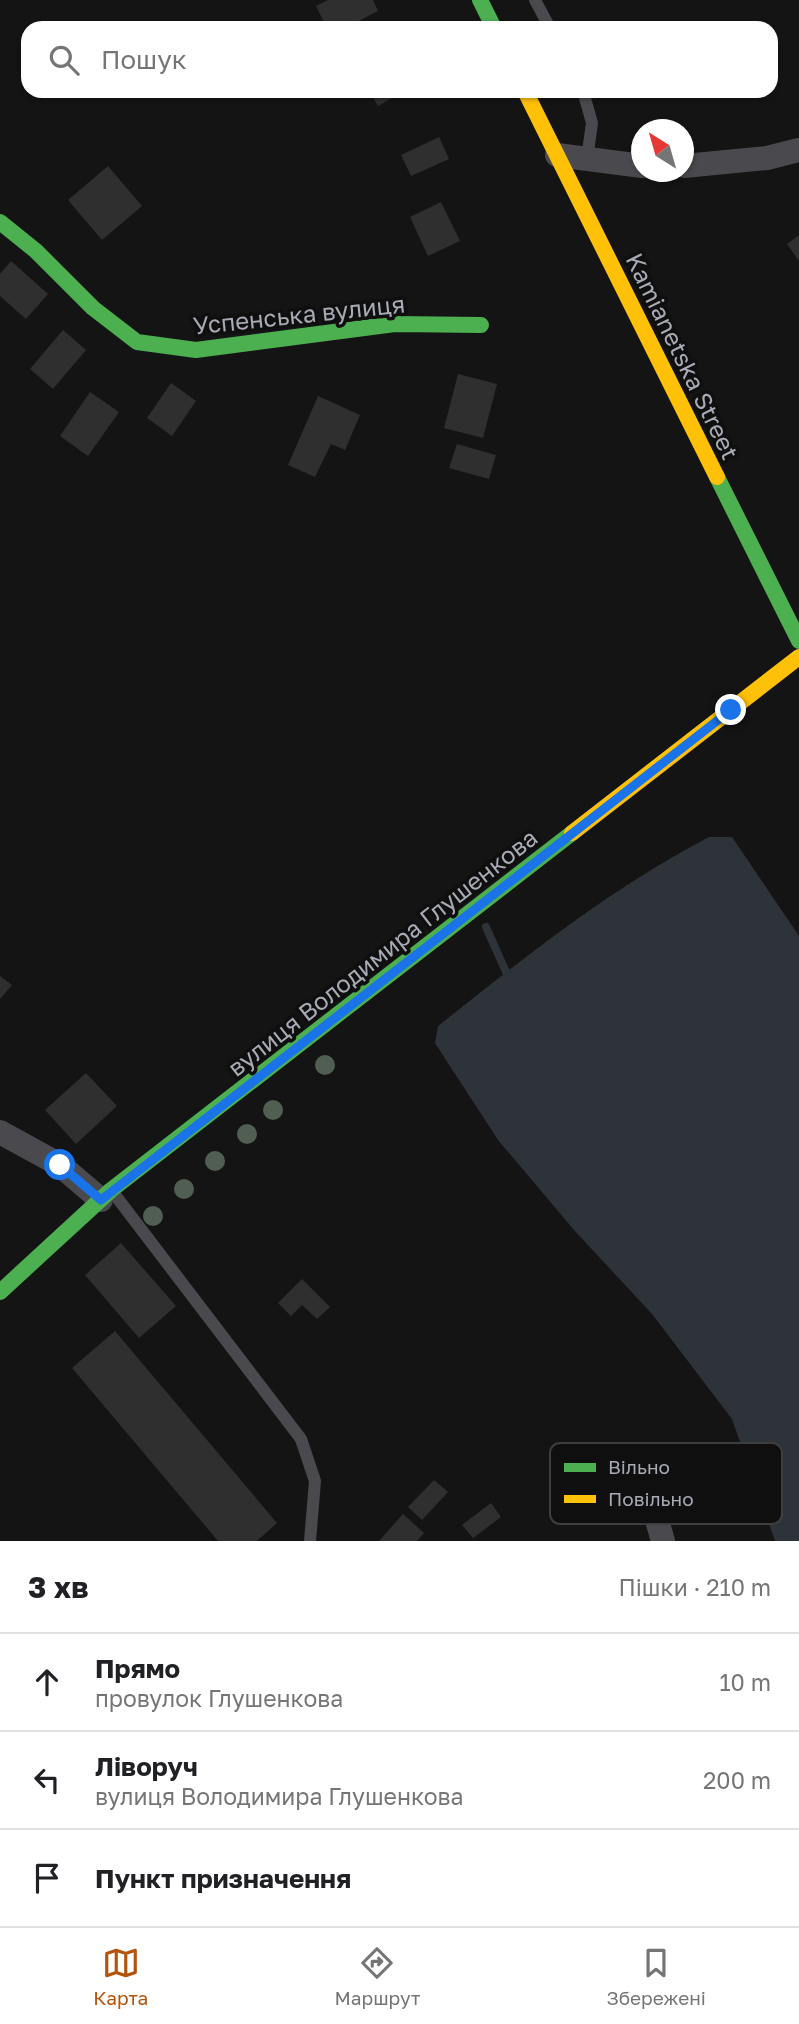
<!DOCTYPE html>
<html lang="uk">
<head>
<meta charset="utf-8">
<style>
  body { margin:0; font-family:"Golos Text",sans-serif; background:#f2f2f2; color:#202124 }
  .compass { position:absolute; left:631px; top:119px; width:63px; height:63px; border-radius:50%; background:#fff; box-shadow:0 2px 5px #0004; rotate:323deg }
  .stop { position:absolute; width:21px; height:21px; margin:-16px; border:5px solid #1a73e8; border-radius:50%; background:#fff }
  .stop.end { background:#1a73e8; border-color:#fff; box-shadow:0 2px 7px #0008 }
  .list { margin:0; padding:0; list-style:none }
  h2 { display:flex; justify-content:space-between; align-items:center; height:91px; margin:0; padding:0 28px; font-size:30px }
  h2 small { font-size:23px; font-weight:400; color:#757577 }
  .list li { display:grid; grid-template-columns:46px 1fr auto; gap:21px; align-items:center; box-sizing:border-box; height:98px; padding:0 28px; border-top:2px solid #e0e0e0 }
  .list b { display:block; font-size:26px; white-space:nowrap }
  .list p { margin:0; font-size:23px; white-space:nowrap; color:#757577 }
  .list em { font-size:23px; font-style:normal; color:#757577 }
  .icon { flex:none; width:38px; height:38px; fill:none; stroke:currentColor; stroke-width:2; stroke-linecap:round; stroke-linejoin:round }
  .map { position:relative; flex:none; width:799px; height:1541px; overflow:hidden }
  .search { position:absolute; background:#fff; box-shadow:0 2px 5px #0004; left:21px; right:21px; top:21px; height:77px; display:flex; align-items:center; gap:18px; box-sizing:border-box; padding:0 24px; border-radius:21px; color:#757577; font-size:26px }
  .sheet { height:385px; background:#fff }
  nav { display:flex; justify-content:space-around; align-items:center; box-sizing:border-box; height:98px; border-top:2px solid #e0e0e0; background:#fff; font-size:19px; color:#757577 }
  nav a { display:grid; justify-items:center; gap:4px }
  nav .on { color:#b45309 }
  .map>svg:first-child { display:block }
</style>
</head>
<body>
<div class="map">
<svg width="799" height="1541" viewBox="0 0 799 1541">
  <rect width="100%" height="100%" fill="#141415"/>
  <path fill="#2d3339" d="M709,837H732L799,936V1541H775L732,1419L652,1314L574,1230L498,1140L435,1043L438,1026C525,957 611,888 709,837Z"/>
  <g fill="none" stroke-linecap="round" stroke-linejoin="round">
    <polyline stroke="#2d3339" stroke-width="8" points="486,927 506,972 512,979"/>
  </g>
  <g fill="#2f2f30">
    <polygon points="328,0 373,0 378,11 345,28 327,28 316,6"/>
    <polygon points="369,91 404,91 378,106"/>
    <polygon points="439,137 449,159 411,176 401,155"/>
    <polygon points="108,166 142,206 102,240 68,200"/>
    <polygon points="441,202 460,241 428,256 410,217"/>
    <polygon points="799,235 799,261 787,244"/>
    <polygon points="11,261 48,294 26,319 0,296 0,274"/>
    <polygon points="63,330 86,350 53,389 30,369"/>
    <polygon points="458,374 497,384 483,438 444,428"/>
    <polygon points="171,383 196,401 172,436 147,418"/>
    <polygon points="90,392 119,412 88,456 60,436"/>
    <polygon points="318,396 360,415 345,450 331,444 315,477 288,465"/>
    <polygon points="457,444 496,455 489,479 449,468"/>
    <polygon points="0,976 12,985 0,999"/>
    <polygon points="86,1073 117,1106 76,1144 45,1110"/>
    <polygon points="121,1243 176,1306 139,1338 85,1275"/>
    <polygon points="302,1279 330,1307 317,1319 302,1305 291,1316 278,1303"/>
    <polygon points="115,1331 277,1523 257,1541 218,1541 72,1368"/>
    <polygon points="434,1480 448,1492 422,1520 408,1507"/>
    <polygon points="491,1503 501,1517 473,1538 462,1525"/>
    <polygon points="403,1514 424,1533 417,1541 379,1541"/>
  </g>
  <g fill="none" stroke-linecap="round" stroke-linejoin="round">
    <g stroke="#4a4a4e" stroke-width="12">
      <polyline points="535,0 550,28"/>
      <polyline points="583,91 592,123 587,159"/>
      <polyline points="112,1191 301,1439 315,1481 310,1541"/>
    </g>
    <g stroke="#4a4a4e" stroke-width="24">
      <polyline points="557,155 642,166"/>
      <polyline points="684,166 767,158 799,150"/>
      <polyline points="0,1132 60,1165 101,1200"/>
      <polyline points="648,1489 663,1541"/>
    </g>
    <g stroke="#4caf50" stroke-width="16">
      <polyline points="480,0 494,28"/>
      <polyline points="0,222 36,251 93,308 137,342 196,350 395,324 481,325"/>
      <polyline points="717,477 799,641"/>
      <polyline points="0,1292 111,1190 572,833"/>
    </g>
    <g stroke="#ffc107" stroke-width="16">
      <polyline points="525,91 717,477"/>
      <polyline points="572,833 799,657"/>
    </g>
  </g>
  <g fill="#505f52">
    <circle cx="325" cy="1065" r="10"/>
    <circle cx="273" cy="1110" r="10"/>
    <circle cx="247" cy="1134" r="10"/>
    <circle cx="215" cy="1161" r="10"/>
    <circle cx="184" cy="1189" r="10"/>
    <circle cx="153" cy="1216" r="10"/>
  </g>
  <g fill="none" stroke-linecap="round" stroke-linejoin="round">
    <polyline stroke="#1a73e8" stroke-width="9" points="60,1165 101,1200 731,710"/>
  </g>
  <g text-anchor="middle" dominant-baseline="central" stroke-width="7" stroke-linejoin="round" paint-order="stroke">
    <g font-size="24" fill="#a8abb4" stroke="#0f0f10">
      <text transform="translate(299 314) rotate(-6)">Успенська вулиця</text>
      <text transform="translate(683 356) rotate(64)">Kamianetska Street</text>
      <text transform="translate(382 952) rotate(-38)">вулиця Володимира Глушенкова</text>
    </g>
  </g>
  <rect x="550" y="1443" width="232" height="81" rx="10" fill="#0f0f10" stroke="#3d3e41" stroke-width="2"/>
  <rect x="564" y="1463" width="32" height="9" fill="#4caf50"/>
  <rect x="564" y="1495" width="32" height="8" fill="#ffc107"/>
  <g font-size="19" fill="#a8abb4">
    <text x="608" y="1474">Вільно</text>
    <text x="608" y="1506">Повільно</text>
  </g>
</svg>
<svg class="compass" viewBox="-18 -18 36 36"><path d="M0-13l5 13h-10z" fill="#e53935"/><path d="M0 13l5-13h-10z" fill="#757577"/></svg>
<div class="stop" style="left:60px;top:1165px"></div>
<div class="stop end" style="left:731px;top:710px"></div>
<div class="search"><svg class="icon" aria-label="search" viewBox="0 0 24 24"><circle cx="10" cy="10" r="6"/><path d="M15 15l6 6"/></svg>Пошук</div>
</div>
<section class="sheet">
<h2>3 хв<small>Пішки · 210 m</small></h2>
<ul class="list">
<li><svg class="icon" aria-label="ahead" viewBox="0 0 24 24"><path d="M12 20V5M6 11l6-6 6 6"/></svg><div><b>Прямо</b><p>провулок Глушенкова</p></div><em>10 m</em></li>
<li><svg class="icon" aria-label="left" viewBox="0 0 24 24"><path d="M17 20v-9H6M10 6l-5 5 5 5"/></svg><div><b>Ліворуч</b><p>вулиця Володимира Глушенкова</p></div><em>200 m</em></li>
<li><svg class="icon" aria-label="arrive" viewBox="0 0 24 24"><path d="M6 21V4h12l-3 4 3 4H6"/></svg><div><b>Пункт призначення</b></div></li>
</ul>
</section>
<nav>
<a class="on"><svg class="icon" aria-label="map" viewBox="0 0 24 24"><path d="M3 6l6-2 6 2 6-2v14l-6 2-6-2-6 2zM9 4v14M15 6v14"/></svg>Карта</a>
<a><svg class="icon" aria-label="directions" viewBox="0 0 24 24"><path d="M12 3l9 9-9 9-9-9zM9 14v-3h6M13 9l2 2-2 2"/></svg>Маршрут</a>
<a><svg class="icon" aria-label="saved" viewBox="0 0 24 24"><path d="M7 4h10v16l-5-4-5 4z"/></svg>Збережені</a>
</nav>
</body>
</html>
